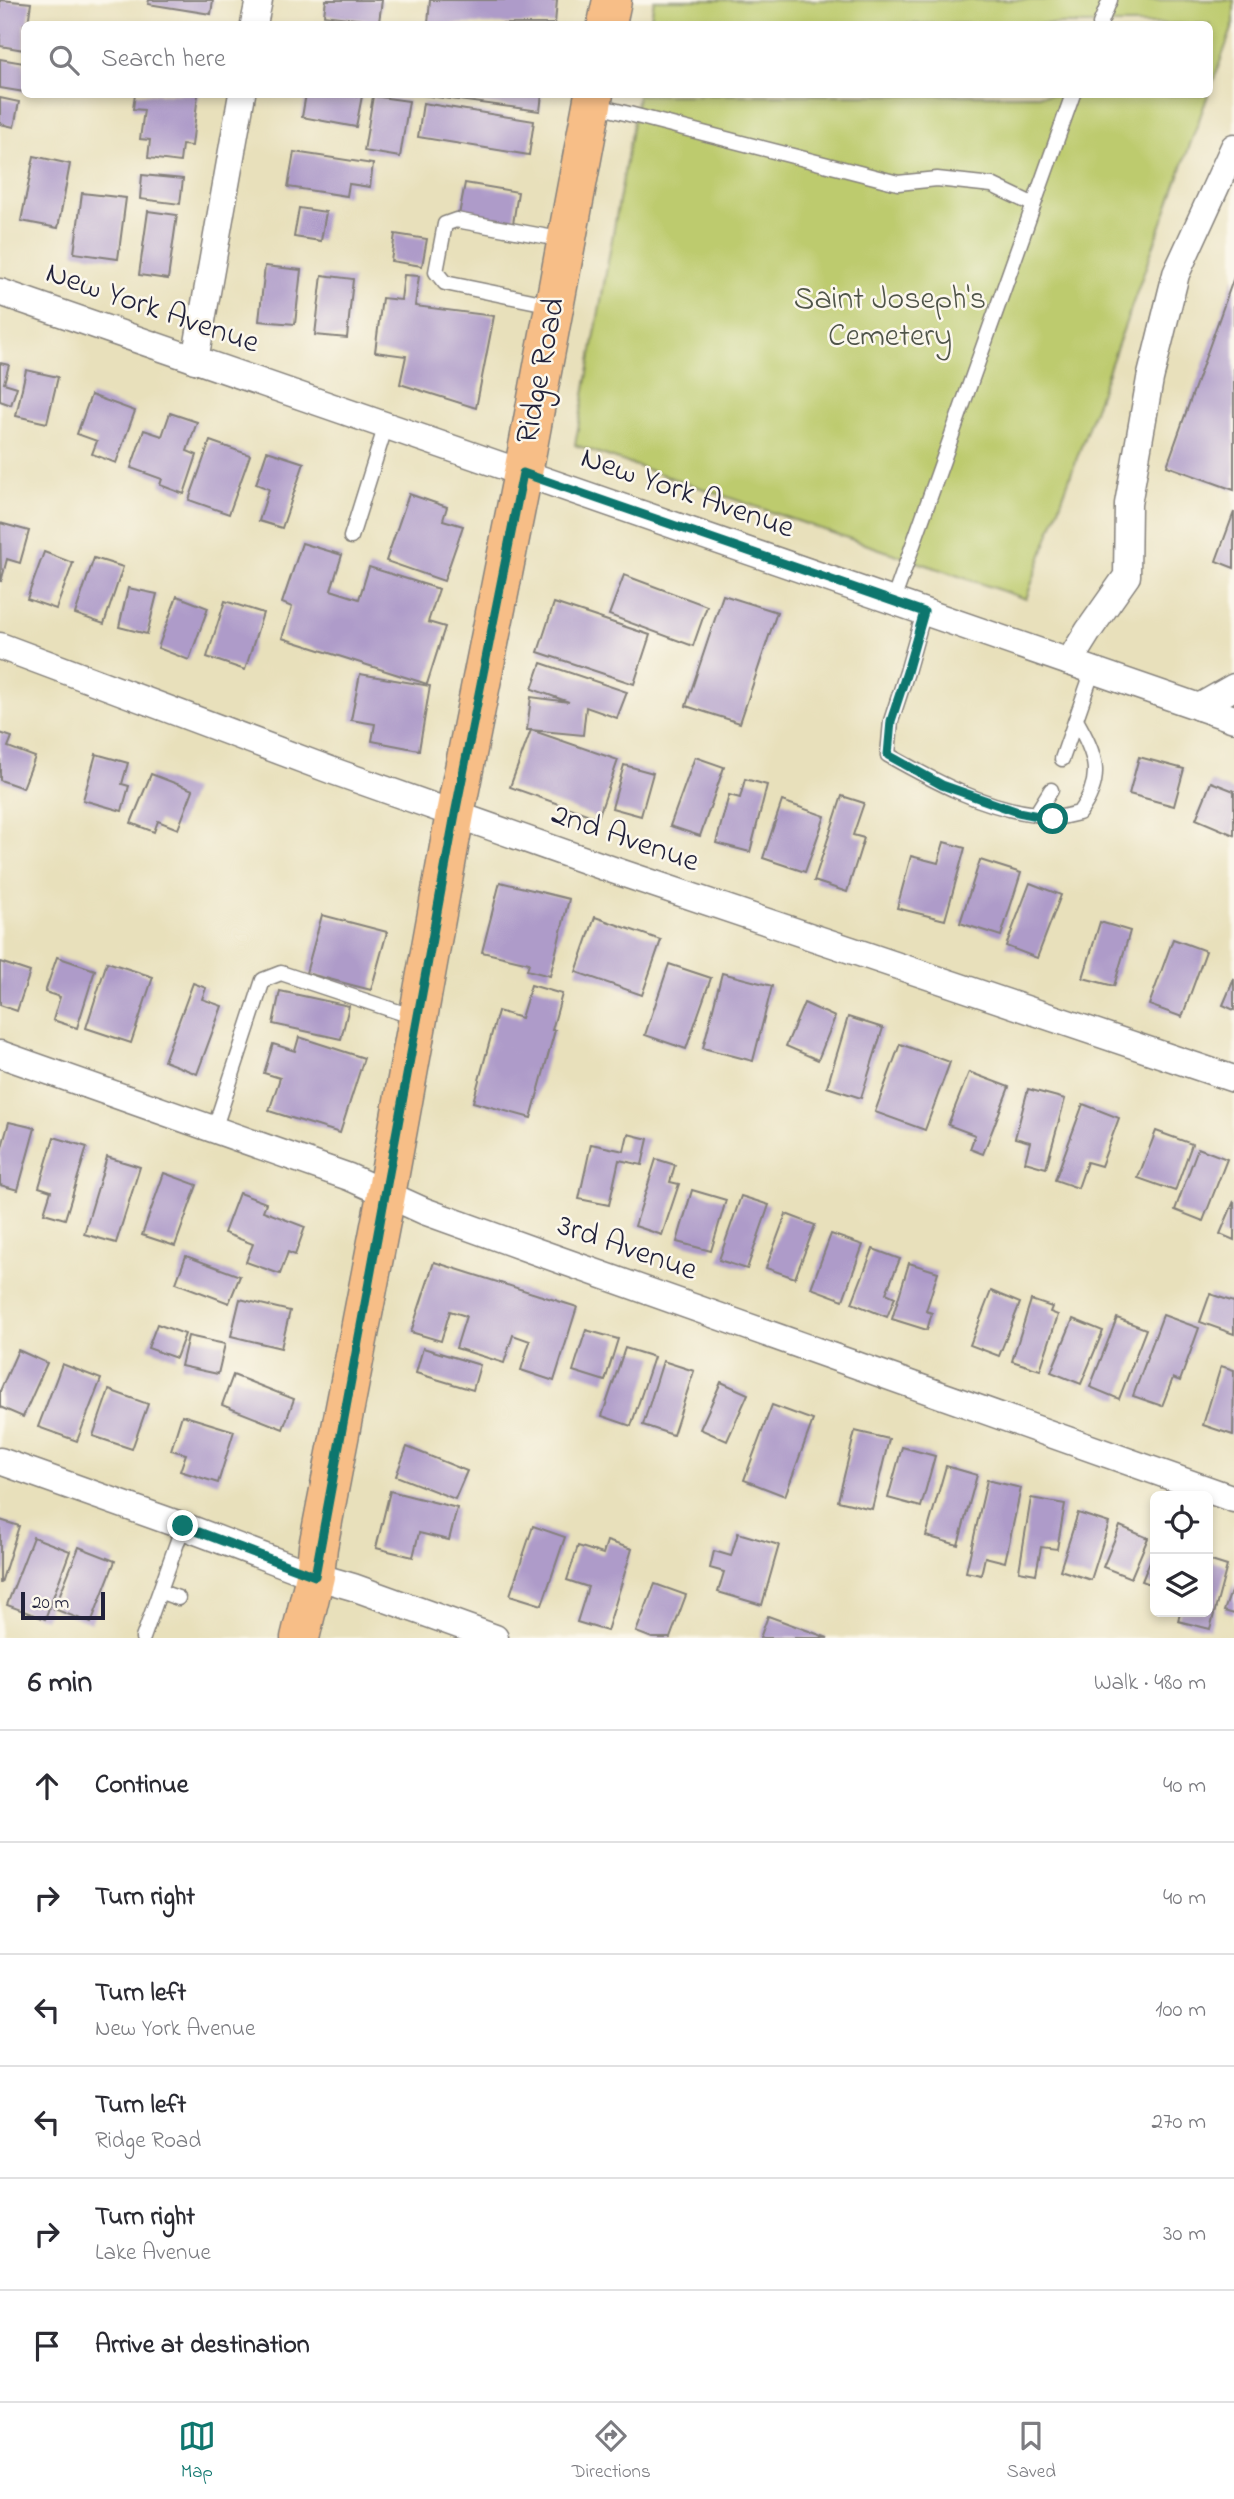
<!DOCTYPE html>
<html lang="en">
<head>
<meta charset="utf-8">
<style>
  body { margin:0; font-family:"Indie Flower",sans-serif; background:#f2f2f3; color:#2b2b33 }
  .controls { position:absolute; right:21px; bottom:21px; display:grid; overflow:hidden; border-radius:10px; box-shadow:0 4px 10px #0003 }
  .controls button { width:63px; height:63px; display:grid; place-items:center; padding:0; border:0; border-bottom:2px solid #e1e1e2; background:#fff; color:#2b2b33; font:35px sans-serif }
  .scale { position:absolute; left:21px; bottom:18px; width:84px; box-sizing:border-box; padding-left:7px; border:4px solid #22223b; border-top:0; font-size:19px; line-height:24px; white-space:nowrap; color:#22223b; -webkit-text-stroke:5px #fbf7ec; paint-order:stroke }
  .stop { position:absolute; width:21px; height:21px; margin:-16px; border:5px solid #0f766e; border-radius:50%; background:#fff }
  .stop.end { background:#0f766e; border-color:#fff; box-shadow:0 2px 7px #0008 }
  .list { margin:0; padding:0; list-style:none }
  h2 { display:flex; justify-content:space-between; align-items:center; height:91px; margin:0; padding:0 28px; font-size:30px }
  h2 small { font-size:23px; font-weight:400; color:#7c7c81 }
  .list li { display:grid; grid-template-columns:46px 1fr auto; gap:21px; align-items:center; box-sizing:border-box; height:112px; padding:0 28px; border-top:2px solid #e1e1e2 }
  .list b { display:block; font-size:26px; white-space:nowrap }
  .list p { margin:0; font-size:23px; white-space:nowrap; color:#7c7c81 }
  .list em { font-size:23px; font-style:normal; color:#7c7c81 }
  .icon { flex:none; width:38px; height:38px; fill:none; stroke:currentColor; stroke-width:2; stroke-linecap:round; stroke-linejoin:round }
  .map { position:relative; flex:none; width:1234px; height:1638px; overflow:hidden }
  .search { position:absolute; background:#fff; box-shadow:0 4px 10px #0003; left:21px; right:21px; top:21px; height:77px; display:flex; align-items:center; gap:18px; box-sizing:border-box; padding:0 24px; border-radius:10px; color:#7c7c81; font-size:26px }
  .sheet { height:763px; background:#fff }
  nav { display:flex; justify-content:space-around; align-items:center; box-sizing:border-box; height:98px; border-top:2px solid #e1e1e2; background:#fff; font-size:19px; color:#7c7c81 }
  nav a { display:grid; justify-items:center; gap:4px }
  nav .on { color:#0f766e }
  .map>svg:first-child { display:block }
</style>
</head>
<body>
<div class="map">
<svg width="1234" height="1638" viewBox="0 0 1234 1638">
  <rect width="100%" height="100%" fill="#fbf7ec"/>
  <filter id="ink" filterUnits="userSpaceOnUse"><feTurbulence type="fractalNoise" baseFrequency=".0143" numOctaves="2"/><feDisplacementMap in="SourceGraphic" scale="14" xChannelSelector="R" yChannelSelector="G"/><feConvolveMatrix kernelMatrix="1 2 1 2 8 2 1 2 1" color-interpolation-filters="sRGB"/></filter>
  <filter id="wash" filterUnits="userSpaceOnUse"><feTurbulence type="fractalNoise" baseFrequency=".00686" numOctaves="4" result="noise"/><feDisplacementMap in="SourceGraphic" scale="28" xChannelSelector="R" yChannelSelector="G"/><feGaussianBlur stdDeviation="1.57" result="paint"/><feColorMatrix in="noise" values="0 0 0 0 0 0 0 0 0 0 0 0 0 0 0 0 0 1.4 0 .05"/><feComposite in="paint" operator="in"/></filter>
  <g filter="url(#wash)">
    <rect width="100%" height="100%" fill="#e8e0bb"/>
    <g fill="#bdcb6e" stroke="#707654" stroke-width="2">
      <polygon points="654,0 1234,0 1234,23 1210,90 1210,24 650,24"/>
      <polygon points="638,95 1208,95 1026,599 575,445"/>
    </g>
    <g id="blocks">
      <g fill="#ae9bc9">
        <polygon points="0,0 31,3 28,24 24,24 24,50 0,46"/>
        <polygon points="149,0 213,0 211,14 148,4"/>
        <polygon points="326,0 382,0 379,22 324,15"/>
        <polygon points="430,0 557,0 555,24 428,24"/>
        <polygon points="0,59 24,63 24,92 0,88"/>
        <polygon points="135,94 198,94 192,146 182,145 180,162 148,158 150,140 140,139 144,110 133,109"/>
        <polygon points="306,94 362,96 356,127 302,117"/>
        <polygon points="414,94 542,94 540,111"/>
        <polygon points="373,96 409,101 400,157 364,151"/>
        <polygon points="0,98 19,102 14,127 0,124"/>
        <polygon points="423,103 534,121 529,155 418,137"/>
        <polygon points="294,152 373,164 370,187 349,184 347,196 288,187"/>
        <polygon points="34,156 70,164 58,228 21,221"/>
        <polygon points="142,175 183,179 180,204 140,199"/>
        <polygon points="465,183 518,192 513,224 459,215"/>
        <polygon points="82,193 126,198 118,259 74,253"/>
        <polygon points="299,208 326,212 321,241 294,237"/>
        <polygon points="148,211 177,215 168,279 139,275"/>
        <polygon points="395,234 427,239 422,266 391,261"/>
        <polygon points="265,266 301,270 295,324 259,321"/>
        <polygon points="322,275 353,279 347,338 315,335"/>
        <polygon points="404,275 419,276 415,306 494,316 476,408 400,384 406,356 375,352 382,298 401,300"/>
        <polygon points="1234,277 1234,490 1167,466"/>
        <polygon points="0,363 9,365 4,383 17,387 11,405 0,401"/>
        <polygon points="26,370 58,377 47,423 16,416"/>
        <polygon points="91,395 135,411 116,463 92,454 97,441 77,434"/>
        <polygon points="170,413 197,422 187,451 197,455 184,494 160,485 162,479 131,468 144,430 162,436"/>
        <polygon points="210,441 250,455 229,514 189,500"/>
        <polygon points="267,451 304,463 282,528 259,521 269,489 256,484"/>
        <polygon points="409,494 447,507 443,520 463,526 444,581 386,561"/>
        <polygon points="1234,512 1234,568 1216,561"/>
        <polygon points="0,523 29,531 20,563 7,559 1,582"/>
        <polygon points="302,543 342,555 331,590 359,599 369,567 439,589 428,622 445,627 427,684 282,638 292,607 282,603"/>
        <polygon points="44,552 73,563 56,609 27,599"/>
        <polygon points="94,558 123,567 104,624 75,614"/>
        <polygon points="624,575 707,606 693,646 609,615"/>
        <polygon points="128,588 157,594 147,634 119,627"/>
        <polygon points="723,595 777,612 740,723 686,706"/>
        <polygon points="177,596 208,608 189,660 158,648"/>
        <polygon points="225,601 263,613 245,670 207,657"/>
        <polygon points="554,603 650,635 634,684 538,652"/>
        <polygon points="541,663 627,692 617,718 586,707 583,735 531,730 618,760 598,818 510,787 531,730 527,730 531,697 569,702 532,689"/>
        <polygon points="360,674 430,686 419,750 372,741 375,724 351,720"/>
        <polygon points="0,733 12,737 8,747 35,757 23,788 0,780"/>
        <polygon points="96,754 128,763 122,784 129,786 122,811 83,800"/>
        <polygon points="695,757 724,767 700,836 670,826"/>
        <polygon points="1139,757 1184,769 1174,806 1129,794"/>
        <polygon points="624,765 653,773 641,816 612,808"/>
        <polygon points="151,774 193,790 178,829 158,821 154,832 131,823"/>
        <polygon points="745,779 767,785 750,852 716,843 729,795 740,798"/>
        <polygon points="1211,782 1234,791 1234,835 1196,819"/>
        <polygon points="842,796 864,803 853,835 864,838 847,892 814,881"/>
        <polygon points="782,801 825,816 805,872 763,858"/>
        <polygon points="944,842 965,848 945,920 897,908 911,856 938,863"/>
        <polygon points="980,860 1021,873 1001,936 960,923"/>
        <polygon points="500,882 569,899 550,976 527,970 529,963 482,952"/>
        <polygon points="1030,883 1061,895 1037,958 1006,946"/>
        <polygon points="322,915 387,932 371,990 306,973"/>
        <polygon points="595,917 661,940 642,995 576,972"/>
        <polygon points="1100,922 1130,931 1114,986 1083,978"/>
        <polygon points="1173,939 1206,951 1182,1017 1149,1005"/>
        <polygon points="57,957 95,970 77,1028 53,1020 60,997 45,992"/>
        <polygon points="0,962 30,972 17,1011 0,1005"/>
        <polygon points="107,962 153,977 131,1043 86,1028"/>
        <polygon points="669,964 711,978 686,1049 645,1035"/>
        <polygon points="722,973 772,986 753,1061 703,1048"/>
        <polygon points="1234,979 1234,1010 1223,1005"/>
        <polygon points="193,983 206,988 202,999 222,1006 197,1074 164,1061"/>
        <polygon points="531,985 562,994 552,1030 555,1030 531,1118 473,1102 498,1011 521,1018"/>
        <polygon points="280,991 349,1006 341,1039 273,1024"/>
        <polygon points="804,1003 835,1017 818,1060 786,1046"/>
        <polygon points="848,1017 883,1028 861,1098 827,1087"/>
        <polygon points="299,1037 364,1058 340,1133 269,1111 280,1078 264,1073 273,1044 295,1051"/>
        <polygon points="900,1044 950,1062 925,1130 875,1112"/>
        <polygon points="969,1072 1009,1087 983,1154 970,1149 975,1135 948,1125"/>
        <polygon points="1028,1089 1065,1099 1046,1168 1025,1162 1030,1142 1015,1138"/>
        <polygon points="1083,1104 1119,1118 1101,1166 1087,1162 1078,1188 1055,1180"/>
        <polygon points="9,1122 35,1128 18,1190 0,1185 0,1154"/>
        <polygon points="1156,1131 1192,1144 1175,1191 1138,1178"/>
        <polygon points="628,1134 648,1139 642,1165 619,1160 609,1205 579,1199 591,1144 624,1151"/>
        <polygon points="54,1137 87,1147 65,1219 44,1213 51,1191 39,1187"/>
        <polygon points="1198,1148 1227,1159 1203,1221 1175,1210"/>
        <polygon points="107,1157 140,1167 116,1243 84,1234"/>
        <polygon points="656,1159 675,1165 670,1182 679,1184 662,1235 635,1226"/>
        <polygon points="164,1173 197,1185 175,1246 142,1235"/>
        <polygon points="692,1190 726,1200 711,1251 677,1242"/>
        <polygon points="239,1193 266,1203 263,1211 305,1227 295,1255 288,1252 280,1274 246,1262 253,1244 224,1233"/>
        <polygon points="741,1196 769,1205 747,1269 719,1260"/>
        <polygon points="1234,1201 1234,1240 1220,1234"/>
        <polygon points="786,1214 815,1225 795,1278 766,1268"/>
        <polygon points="831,1234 863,1245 843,1300 811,1288"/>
        <polygon points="873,1249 900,1259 886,1293 895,1297 887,1317 852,1303"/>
        <polygon points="186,1256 240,1276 229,1303 176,1283"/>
        <polygon points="434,1262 577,1307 554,1381 521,1370 530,1341 513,1335 504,1363 456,1348 466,1316 450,1311 441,1341 411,1332"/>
        <polygon points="909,1263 938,1272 926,1311 932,1313 927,1330 892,1319"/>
        <polygon points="991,1291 1020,1303 999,1356 970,1345"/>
        <polygon points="1210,1294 1234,1302 1234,1334 1200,1322"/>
        <polygon points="240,1299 290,1311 281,1348 231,1336"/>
        <polygon points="1031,1300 1052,1307 1050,1312 1058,1315 1040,1370 1012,1361"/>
        <polygon points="1163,1315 1199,1328 1180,1381 1173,1378 1162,1406 1133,1396"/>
        <polygon points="1117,1318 1146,1329 1119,1399 1090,1387"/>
        <polygon points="1073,1319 1103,1331 1081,1384 1051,1372"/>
        <polygon points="157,1324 185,1334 176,1358 148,1348"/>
        <polygon points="586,1330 618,1339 605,1381 573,1371"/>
        <polygon points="188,1336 225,1344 218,1374 181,1366"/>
        <polygon points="423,1348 480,1365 473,1390 416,1373"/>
        <polygon points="625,1348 654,1357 631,1426 602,1416"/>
        <polygon points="18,1350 47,1363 23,1417 0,1407 0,1391"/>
        <polygon points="663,1361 694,1371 673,1435 643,1425"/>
        <polygon points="62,1364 101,1379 77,1441 38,1427"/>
        <polygon points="1221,1366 1234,1370 1233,1435 1203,1425"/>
        <polygon points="233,1375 294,1399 283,1429 222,1405"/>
        <polygon points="721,1382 748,1394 727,1441 700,1429"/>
        <polygon points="109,1390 148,1404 132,1449 93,1436"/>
        <polygon points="772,1405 813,1420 785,1496 744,1480"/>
        <polygon points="182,1415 234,1431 218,1483 180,1471 186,1454 171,1450"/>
        <polygon points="855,1431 889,1439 872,1509 838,1501"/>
        <polygon points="407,1447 467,1471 455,1499 396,1476"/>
        <polygon points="902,1447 935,1456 921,1507 888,1498"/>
        <polygon points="946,1466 977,1475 958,1545 926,1536"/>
        <polygon points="987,1480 1021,1488 1005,1562 985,1557 981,1575 966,1572"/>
        <polygon points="390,1491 457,1508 449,1540 419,1533 413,1557 376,1548"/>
        <polygon points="1031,1498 1065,1504 1057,1549 1041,1547 1036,1574 1019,1571"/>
        <polygon points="1078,1513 1109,1523 1091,1580 1060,1570"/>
        <polygon points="0,1520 19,1526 1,1583 0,1583"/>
        <polygon points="533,1526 565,1537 542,1605 510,1595"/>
        <polygon points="1120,1526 1148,1538 1131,1578 1103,1567"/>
        <polygon points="738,1533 779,1545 762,1605 718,1592 724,1572 710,1568 714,1551 731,1556"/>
        <polygon points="33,1537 70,1551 45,1619 7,1605"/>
        <polygon points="607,1541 632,1549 607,1631 577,1622 588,1587 567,1580 578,1546 603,1554"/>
        <polygon points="79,1547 115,1561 91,1623 54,1609"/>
        <polygon points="1155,1549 1155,1586 1142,1581"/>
        <polygon points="1208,1560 1227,1566 1210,1629 1178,1621 1180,1612 1208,1612"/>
        <polygon points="1234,1583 1234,1614 1224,1611"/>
        <polygon points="655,1584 686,1595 670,1638 652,1638 636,1632"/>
        <polygon points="768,1616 828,1638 760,1638"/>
      </g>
    </g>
  </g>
  <g filter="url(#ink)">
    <use href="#blocks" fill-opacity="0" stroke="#85817b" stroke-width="2"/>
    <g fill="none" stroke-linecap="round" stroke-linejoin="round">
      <g stroke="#85817b" stroke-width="17">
        <g id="lane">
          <polyline points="1100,24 1110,0"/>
          <polyline points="594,105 898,183 937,179 992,185 1032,204"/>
          <polyline points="552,305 445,283 436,272 445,224 456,220 565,240"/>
          <polyline points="351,537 386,425"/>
          <polyline points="893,601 1073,94"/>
          <path d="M924,612L907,672L891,721L888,755C934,781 984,808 1036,814L1051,790"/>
          <polyline points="1062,759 1093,670"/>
          <path d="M1036,814L1053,819L1079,813C1105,778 1096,755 1076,720"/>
          <polyline points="214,1130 263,980 281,973 417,1018"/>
          <polyline points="161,1592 178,1598"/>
          <polyline points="143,1638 183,1526"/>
        </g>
      </g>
      <g stroke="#85817b" stroke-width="29">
        <g id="street">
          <polyline points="254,24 259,0"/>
          <polyline points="0,292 1234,719"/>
          <polyline points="195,360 242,94"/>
          <polyline points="0,646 333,771 610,869 1234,1079"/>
          <polyline points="1069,662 1089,630 1127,576 1128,504 1150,379 1176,274 1234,147"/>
          <polyline points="1199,707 1234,687"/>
          <polyline points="0,1054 349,1177 424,1211 532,1250 1234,1499"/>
          <polyline points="0,1461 183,1526 315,1576 353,1587 495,1638"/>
        </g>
      </g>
      <g stroke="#85817b" stroke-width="41">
        <g id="primary">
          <polyline points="607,24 612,0"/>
          <polyline points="300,1638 315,1576 318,1547 386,1195 455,814 523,473 594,94"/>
        </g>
      </g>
      <use href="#lane" stroke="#fff" stroke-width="14"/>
      <use href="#street" stroke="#fff" stroke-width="26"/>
      <use href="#primary" stroke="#f7be87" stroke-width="38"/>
    </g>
  </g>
  <g fill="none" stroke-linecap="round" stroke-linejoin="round" filter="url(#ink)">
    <polyline stroke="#0f766e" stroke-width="9" points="183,1526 315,1576 455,814 523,473 924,612 907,672 891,721 888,755 942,785 1018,812 1053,819"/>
  </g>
  <g text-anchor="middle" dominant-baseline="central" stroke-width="5" stroke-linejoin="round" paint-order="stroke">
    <g font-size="32" fill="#50554a" stroke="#fbf7ec">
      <text x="890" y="300">Saint Joseph's<tspan x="890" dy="37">Cemetery</tspan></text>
    </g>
    <g font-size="32" fill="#22223b" stroke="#fbf7ec">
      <text transform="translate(152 309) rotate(19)">New York Avenue</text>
      <text transform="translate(542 371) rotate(-79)">Ridge Road</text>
      <text transform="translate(687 494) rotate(19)">New York Avenue</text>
      <text transform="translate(625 839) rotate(19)">2nd Avenue</text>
      <text transform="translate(627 1249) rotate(19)">3rd Avenue</text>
    </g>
  </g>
</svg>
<div class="controls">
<button><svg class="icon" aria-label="locate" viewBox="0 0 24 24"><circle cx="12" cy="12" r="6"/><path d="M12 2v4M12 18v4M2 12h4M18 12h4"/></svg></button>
<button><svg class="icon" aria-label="layers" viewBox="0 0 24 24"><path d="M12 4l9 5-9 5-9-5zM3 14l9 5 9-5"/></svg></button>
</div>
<div class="scale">20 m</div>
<div class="stop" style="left:1053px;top:819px"></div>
<div class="stop end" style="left:183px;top:1526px"></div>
<div class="search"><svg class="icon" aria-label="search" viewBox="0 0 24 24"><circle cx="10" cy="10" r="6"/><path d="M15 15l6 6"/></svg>Search here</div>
</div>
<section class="sheet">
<h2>6 min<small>Walk · 480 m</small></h2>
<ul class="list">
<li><svg class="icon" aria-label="ahead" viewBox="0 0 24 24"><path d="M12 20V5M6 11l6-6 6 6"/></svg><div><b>Continue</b></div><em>40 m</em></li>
<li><svg class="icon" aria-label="right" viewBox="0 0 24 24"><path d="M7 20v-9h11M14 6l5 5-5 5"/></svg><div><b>Turn right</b></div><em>40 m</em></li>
<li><svg class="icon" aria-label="left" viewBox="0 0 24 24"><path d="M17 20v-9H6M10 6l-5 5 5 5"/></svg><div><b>Turn left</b><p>New York Avenue</p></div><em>100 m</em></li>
<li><svg class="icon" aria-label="left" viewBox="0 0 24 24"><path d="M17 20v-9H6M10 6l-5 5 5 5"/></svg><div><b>Turn left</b><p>Ridge Road</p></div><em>270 m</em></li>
<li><svg class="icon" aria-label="right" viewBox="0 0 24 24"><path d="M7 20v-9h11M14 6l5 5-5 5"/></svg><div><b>Turn right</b><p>Lake Avenue</p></div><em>30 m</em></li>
<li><svg class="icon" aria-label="arrive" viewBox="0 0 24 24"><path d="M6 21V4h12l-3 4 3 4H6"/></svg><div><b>Arrive at destination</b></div></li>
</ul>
</section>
<nav>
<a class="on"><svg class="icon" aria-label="map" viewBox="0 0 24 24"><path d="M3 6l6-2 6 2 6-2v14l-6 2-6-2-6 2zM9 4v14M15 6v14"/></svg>Map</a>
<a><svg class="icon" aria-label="directions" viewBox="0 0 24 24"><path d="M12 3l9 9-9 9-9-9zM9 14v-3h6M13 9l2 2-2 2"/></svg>Directions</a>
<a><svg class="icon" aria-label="saved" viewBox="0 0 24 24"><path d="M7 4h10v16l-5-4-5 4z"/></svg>Saved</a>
</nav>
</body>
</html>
